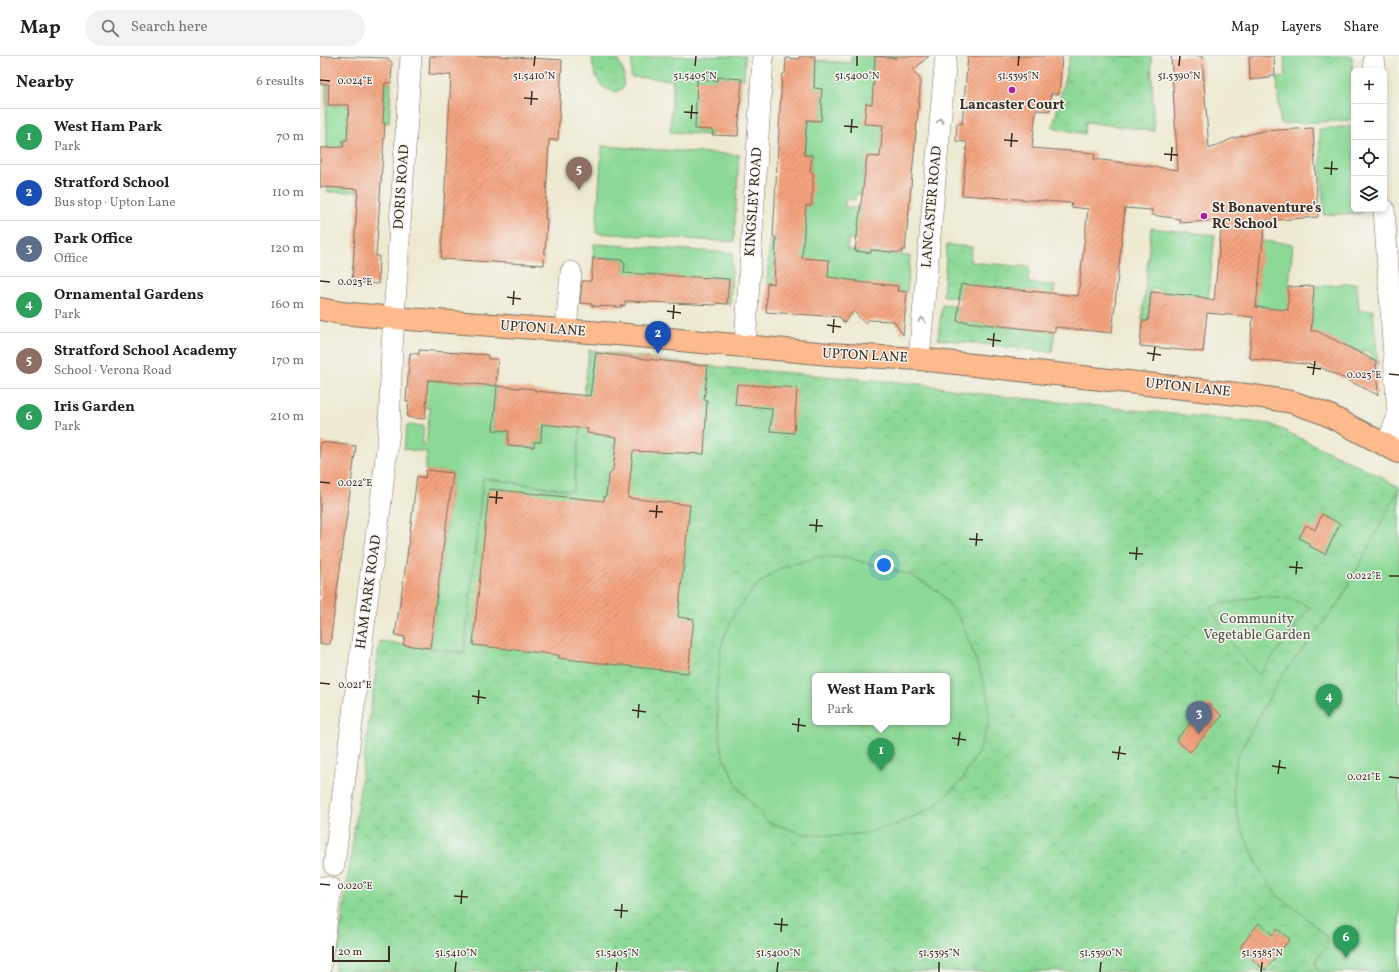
<!DOCTYPE html>
<html lang="en">
<head>
<meta charset="utf-8">
<style>
  body { margin:0; font-family:Vollkorn,serif; background:#f2f2f2; color:#202124 }
  .controls { position:absolute; right:12px; top:12px; display:grid; overflow:hidden; border-radius:6px; box-shadow:0 2px 6px #0003 }
  .controls button { width:36px; height:36px; display:grid; place-items:center; padding:0; border:0; border-bottom:1px solid #e0e0e0; background:#fff; color:#202124; font:20px sans-serif }
  .scale { position:absolute; left:12px; bottom:10px; width:58px; box-sizing:border-box; padding-left:4px; border:2px solid #3b2a1e; border-top:0; font-size:11px; line-height:14px; white-space:nowrap; color:#3b2a1e; -webkit-text-stroke:3px #f6f6f2; paint-order:stroke }
  .you { position:absolute; left:564px; top:509px; width:14px; height:14px; margin:-10px; border:3px solid #fff; border-radius:50%; background:#1a73e8; box-shadow:0 0 0 6px #1a73e833 }
  .badge { display:grid; place-items:center; width:26px; height:26px; border-radius:50%; background:#111827; color:#fff; font-size:13px; font-weight:700 }
  .pin { position:absolute; translate:-50% -33px; filter:drop-shadow(0 1px 2px #0008) }
  .pin::after { content:''; position:absolute; top:21px; width:14px; height:12px; background:inherit; clip-path:polygon(0 0,100% 0,50% 100%) }
  .popup { position:absolute; left:492px; top:617px; width:138px; height:52px; box-sizing:border-box; display:grid; place-content:center; border-radius:6px; background:#fff; filter:drop-shadow(0 1px 3px #0005); font-size:13px; white-space:nowrap; color:#757577 }
  .popup b { font-size:15px; color:#202124 }
  .popup::after { content:''; position:absolute; left:50%; top:100%; margin-left:-8px; border:8px solid transparent; border-top-color:#fff }
  .list { margin:0; padding:0; list-style:none }
  h2 { display:flex; justify-content:space-between; align-items:center; height:52px; margin:0; padding:0 16px; font-size:17px }
  h2 small { font-size:13px; font-weight:400; color:#757577 }
  .list li { display:grid; grid-template-columns:26px 1fr auto; gap:12px; align-items:center; box-sizing:border-box; height:56px; padding:0 16px; border-top:1px solid #e0e0e0 }
  .list b { display:block; font-size:15px; white-space:nowrap }
  .list p { margin:0; font-size:13px; white-space:nowrap; color:#757577 }
  .list em { font-size:13px; font-style:normal; color:#757577 }
  .icon { flex:none; width:22px; height:22px; fill:none; stroke:currentColor; stroke-width:2; stroke-linecap:round; stroke-linejoin:round }
  .map { position:relative; flex:none; width:1079px; height:916px; overflow:hidden }
  header { display:flex; align-items:center; gap:24px; box-sizing:border-box; height:56px; padding:0 20px; background:#fff; border-bottom:1px solid #e0e0e0 }
  header strong { font-size:19px }
  nav { display:flex; gap:22px; margin-inline-start:auto; font-size:14px }
  .search { width:280px; height:36px; background:#f2f2f2; display:flex; align-items:center; gap:10px; box-sizing:border-box; padding:0 14px; border-radius:22px; color:#757577; font-size:15px }
  main { display:flex }
  aside { flex:1; background:#fff }
  .map>svg:first-child { display:block }
</style>
</head>
<body>
<header>
<strong>Map</strong>
<div class="search"><svg class="icon" aria-label="search" viewBox="0 0 24 24"><circle cx="10" cy="10" r="6"/><path d="M15 15l6 6"/></svg>Search here</div>
<nav><a>Map</a><a>Layers</a><a>Share</a></nav>
</header>
<main>
<aside>
<h2>Nearby<small>6 results</small></h2>
<ul class="list">
<li><span class="badge" style="background:#2e9e5b">1</span><div><b>West Ham Park</b><p>Park</p></div><em>70 m</em></li>
<li><span class="badge" style="background:#1a4fb4">2</span><div><b>Stratford School</b><p>Bus stop · Upton Lane</p></div><em>110 m</em></li>
<li><span class="badge" style="background:#5c6f8a">3</span><div><b>Park Office</b><p>Office</p></div><em>120 m</em></li>
<li><span class="badge" style="background:#2e9e5b">4</span><div><b>Ornamental Gardens</b><p>Park</p></div><em>160 m</em></li>
<li><span class="badge" style="background:#8d6e63">5</span><div><b>Stratford School Academy</b><p>School · Verona Road</p></div><em>170 m</em></li>
<li><span class="badge" style="background:#2e9e5b">6</span><div><b>Iris Garden</b><p>Park</p></div><em>210 m</em></li>
</ul>
</aside>
<div class="map">
<svg width="1079" height="916" viewBox="0 0 1079 916">
  <defs>
    <pattern id="grass-tufts" width="24" height="20" patternUnits="userSpaceOnUse"><rect width="24" height="20" fill="#8cd997"/><path d="M3 7l-1-3M5 7V3M7 7l1-3M15 17l-1-3M17 17v-4M19 17l1-3" fill="none" stroke="#7aba82"/></pattern>
    <pattern id="park-crowns" width="20" height="18" patternUnits="userSpaceOnUse"><rect width="20" height="18" fill="#8cd997"/><path d="M2 6a3 3 0 1 1 6 0M12 15a3 3 0 1 1 6 0" fill="none" stroke="#7aba82"/></pattern>
    <pattern id="building-hatch" width="6" height="6" patternUnits="userSpaceOnUse"><rect width="6" height="6" fill="#f4a37e"/><path d="M-1 1l2-2M0 6l6-6M5 7l2-2" fill="none" stroke="#c78567"/></pattern>
  </defs>
  <rect width="100%" height="100%" fill="#f6f6f2"/>
  <filter id="ink" filterUnits="userSpaceOnUse"><feTurbulence type="fractalNoise" baseFrequency=".025" numOctaves="2"/><feDisplacementMap in="SourceGraphic" scale="8" xChannelSelector="R" yChannelSelector="G"/><feConvolveMatrix kernelMatrix="1 2 1 2 8 2 1 2 1" color-interpolation-filters="sRGB"/></filter>
  <filter id="wash" filterUnits="userSpaceOnUse"><feTurbulence type="fractalNoise" baseFrequency=".012" numOctaves="4" result="noise"/><feDisplacementMap in="SourceGraphic" scale="16" xChannelSelector="R" yChannelSelector="G"/><feGaussianBlur stdDeviation="0.9" result="paint"/><feColorMatrix in="noise" values="0 0 0 0 0 0 0 0 0 0 0 0 0 0 0 0 0 1.4 0 .05"/><feComposite in="paint" operator="in"/></filter>
  <g filter="url(#wash)">
    <rect width="100%" height="100%" fill="#ede9d1"/>
    <g fill="url(#grass-tufts)" stroke="#64825a">
      <path d="M272,0H296L304,17L303,32L295,36C291,34 286,33 283,31C275,23 272,10 272,0Z"/>
      <polygon points="750,0 831,0 834,75 766,66 764,78 733,71"/>
      <polygon points="627,189 652,191 650,206 709,211 708,227 735,229 734,238 640,242 623,240"/>
      <polygon points="622,249 639,251 638,265 735,276 732,296 618,283"/>
    </g>
    <path fill="url(#park-crowns)" stroke="#64825a" fill-rule="evenodd" d="M269,294L303,299L388,310L599,328L661,338L950,368L1064,422L1065,424L1079,431V916H15L60,585L144,597L163,422L253,435ZM495,620H627V666H495Z"/>
    <g fill="#8cd997" stroke="#64825a" fill-rule="evenodd">
      <polygon points="5,0 9,0 8,49 18,49 20,24 64,49 65,27 71,27 69,67 28,65 27,84 23,84 22,107 26,132 39,133 38,136 8,136"/>
      <polygon points="312,0 337,1 338,0 425,0 424,23 397,21 397,25 378,23 375,73 393,74 392,79 350,76 353,24 311,21"/>
      <polygon points="531,0 576,0 576,2 555,0 553,48 547,47 551,66 591,73 563,71 560,101 547,100 546,109 586,116 545,112 543,120 557,122 556,140 536,138 535,144 525,143 525,151 540,152 539,163 551,186 528,183 527,194 590,200 587,236 577,235 578,230 536,229 537,225 532,224 508,231 508,216 497,215 455,205 454,228 447,227 450,182 478,184 484,176 484,170 479,169 485,149 491,150 493,117 490,116 492,99 484,99 487,64 501,65 502,48 501,48 502,33 494,32 489,4 531,7"/>
      <polygon points="964,0 1032,0 1034,64 960,68 957,21 966,20"/>
      <polygon points="1034,70 1034,153 1042,153 1043,157 1004,159 999,73"/>
      <polygon points="282,90 419,99 414,186 276,177"/>
      <polygon points="831,172 895,179 888,243 872,239 871,246 849,243 849,237 841,237 841,234 831,233 828,265 822,265"/>
      <path d="M942,185L973,188L968,239H996V230L1037,227L1039,255L1053,254L1058,309L1056,308V306L1050,303L1052,298L1044,294L1042,298L1025,289L1023,292C1017,281 1002,279 991,275L992,259L939,276L936,251Z"/>
      <polygon points="274,188 413,197 410,248 407,248 408,223 313,218 301,225 304,214 305,206 302,206 302,204 273,202"/>
      <polygon points="107,324 177,330 173,374 189,375 188,389 213,391 214,386 221,386 222,374 189,371 264,342 253,435 163,422 144,597 110,592 133,417 105,414 107,396 84,393 87,369 104,370 102,388 106,389 110,352 97,351"/>
      <polygon points="1079,433 1079,916 999,916 996,905 1001,896 1008,889 1007,881 983,859 957,839 941,816 920,770 913,734 917,701 960,622 1021,544"/>
      <path d="M498,501L529,502L591,519L619,536L641,564L658,610L668,640L669,667L658,696L641,725L611,753L576,768L547,777L515,780L484,778L448,766L418,731L402,697L396,645L401,590L414,558L436,530L458,513ZM495,620H627V666H495Z"/>
      <polygon points="940,540 967,542 990,551 939,619 913,589 890,551"/>
    </g>
    <g id="blocks">
      <g fill="url(#building-hatch)">
        <polygon points="0,0 68,2 72,7 71,27 65,27 63,67 65,67 56,200 59,200 58,228 32,226 38,133 0,131 0,92 23,91 23,84 27,84 29,49 8,49 9,28 0,28"/>
        <polygon points="110,0 177,0 242,4 238,84 229,84 225,163 227,163 224,209 121,203 131,19 109,18"/>
        <polygon points="480,0 495,0 494,32 502,33 501,48 502,48 501,65 487,64 484,99 492,99 490,116 493,116 493,133 491,150 486,149 482,202 509,204 508,221 537,225 537,226 578,230 577,235 587,236 583,279 574,265 548,264 544,267 534,255 524,267 520,261 446,256 447,227 454,228 456,182 453,180 462,19 465,17 466,2 479,3"/>
        <polygon points="555,0 576,2 576,0 609,0 593,14 600,23 600,34 585,194 582,194 582,197 551,194 551,197 535,195 547,100 560,101 563,69 544,68 546,47 552,48"/>
        <polygon points="648,0 742,0 739,38 731,38 730,55 716,54 712,92 775,97 774,103 858,114 851,0 882,0 889,93 914,82 943,75 993,72 998,161 945,165 936,251 968,254 968,231 994,230 991,275 997,275 1050,302 1050,303 1057,306 1056,309 1058,339 996,309 931,303 931,301 929,301 933,261 887,257 883,296 820,290 822,265 828,265 831,236 877,240 894,244 902,164 860,167 860,163 832,159 832,154 805,152 792,277 735,271 735,276 637,265 641,228 758,240 768,153 751,151 752,147 642,139 647,86 636,85 637,67 642,68"/>
        <polygon points="929,0 954,0 955,19 950,19 950,22 930,24"/>
        <polygon points="397,21 422,23 418,80 392,79 393,74 375,73 377,23 397,25"/>
        <polygon points="273,202 302,204 302,206 305,206 304,217 409,223 407,248 396,247 396,249 305,245 305,250 302,249 302,251 272,250 272,248 260,247 262,225 271,225"/>
        <polygon points="99,294 168,299 168,303 178,303 176,330 108,324 105,363 87,361 89,346 86,345 90,297 99,298"/>
        <polygon points="276,297 388,310 384,344 387,344 384,398 313,395 308,442 370,449 358,561 374,563 368,617 238,602 239,599 153,589 169,433 284,445 284,440 286,440 288,421 293,413 297,381 267,377 268,373 222,368 221,386 214,386 214,391 188,389 189,375 173,374 177,330 215,333 215,335 270,340"/>
        <polygon points="417,328 477,332 474,377 450,375 452,352 415,349"/>
        <polygon points="0,386 36,390 10,588 0,588"/>
        <polygon points="106,414 133,417 110,592 83,589 85,581 75,579 86,508 97,420 105,422"/>
        <polygon points="1002,458 1020,468 1005,498 989,490 990,488 979,482 986,469 995,474"/>
        <polygon points="888,647 902,660 870,696 856,684"/>
        <polygon points="939,867 953,879 957,873 970,883 945,914 932,903 934,902 920,891"/>
      </g>
    </g>
  </g>
  <g filter="url(#ink)">
    <use href="#blocks" fill-opacity="0" stroke="#796d5d" stroke-width="1"/>
    <g fill="none" stroke-linecap="round" stroke-linejoin="round">
      <g stroke="#796d5d" stroke-width="22">
        <g id="minor">
          <polyline points="1054,0 1055,15"/>
          <polyline points="1064,153 1077,345 1077,363 1066,390"/>
          <polyline points="246,274 251,216"/>
          <polyline points="425,291 443,0"/>
          <polyline points="599,303 626,0"/>
          <polyline points="14,809 48,538 60,453 69,374 72,292 91,0"/>
          <polyline points="0,831 11,832 0,914"/>
        </g>
      </g>
      <g stroke="#796d5d" stroke-width="24">
        <polyline id="primary" points="0,253 21,257 75,262 297,278 509,298 599,303 935,340 972,346 1006,358 1079,396"/>
      </g>
      <use href="#minor" stroke="#fff" stroke-width="21"/>
      <use href="#primary" stroke="#fcba8d" stroke-width="22"/>
    </g>
    <defs><path id="oneway-chevron" d="M-2-3.5L2.5 0L-2 3.5" fill="none" stroke-width="1.6" stroke-linecap="round" stroke-linejoin="round"/></defs>
    <g stroke="#a79f9a">
      <use href="#oneway-chevron" transform="translate(620 65) rotate(-85)"/>
      <use href="#oneway-chevron" transform="translate(602 264) rotate(-85)"/>
    </g>
  </g>
  <path fill="none" stroke="#3b2a1e" stroke-width="1.5" d="M214,10L215,0M375,10L376,0M537,10V0M698,10L699,0M859,10L860,0M0,24L10,25M204,42L218,43M211,49L212,35M364,56L378,57M371,63L372,49M524,70L538,71M531,77L532,63M684,84L698,85M691,91L692,77M844,98L858,99M851,105L852,91M1004,112L1018,113M1011,119L1012,105M0,225L10,226M187,241L201,243M193,249L194,235M347,255L361,257M353,263L354,249M507,269L521,271M513,277L514,263M667,283L681,285M673,291L674,277M827,297L841,299M833,305L835,291M987,311L1001,313M1069,318L1079,319M993,319L995,305M0,426L10,427M169,441L183,442M176,448L177,435M329,455L343,456M336,462L337,449M489,469L503,470M496,476L497,463M649,483L663,484M656,490L657,477M809,497L823,498M816,504L817,491M969,511L983,512M976,518L977,505M1069,520H1079M0,627L10,628M152,640L166,642M158,648L159,634M312,654L326,656M318,662L319,648M472,668L486,670M478,676L479,662M632,682L646,684M638,690L640,676M792,696L806,698M798,704L800,690M952,710L966,712M958,718L960,704M1069,721L1079,722M0,828L10,829M134,840L148,841M141,848L142,834M294,854L308,855M301,862L302,848M454,868L468,869M461,876L462,862M135,916L136,906M296,916L297,906M457,916L458,906M619,916V906M780,916L781,906M941,916L942,906"/>
  <g fill="#b5179e" stroke="#f6f6f2" stroke-width="1.5">
    <circle cx="692" cy="34" r="4"/>
    <circle cx="884" cy="160" r="4"/>
  </g>
  <g text-anchor="middle" dominant-baseline="central" stroke-width="3" stroke-linejoin="round" paint-order="stroke">
    <g font-size="14" font-weight="bold" fill="#3b2a1e" stroke="#f6f6f2">
      <text x="692" y="49">Lancaster Court</text>
      <text x="892" y="152" text-anchor="start">St Bonaventure's<tspan x="892" dy="16">RC School</tspan></text>
    </g>
    <g font-size="14" fill="#3b2a1e" stroke="#f6f6f2">
      <text transform="translate(82 131) rotate(-86)">DORIS ROAD</text>
      <text transform="translate(434 146) rotate(-86)">KINGSLEY ROAD</text>
      <text transform="translate(612 151) rotate(-85)">LANCASTER ROAD</text>
      <text transform="translate(223 273) rotate(4)">UPTON LANE</text>
      <text transform="translate(545 300) rotate(3)">UPTON LANE</text>
      <text transform="translate(868 332) rotate(6)">UPTON LANE</text>
      <text transform="translate(49 536) rotate(-82)">HAM PARK ROAD</text>
    </g>
    <g font-size="14" fill="#4f563c" stroke="#f6f6f2">
      <text x="937" y="563">Community<tspan x="937" dy="16">Vegetable Garden</tspan></text>
    </g>
  </g>
  <g font-size="10" text-anchor="middle" fill="#3b2a1e" stroke="#f6f6f2" stroke-width="3" stroke-linejoin="round" paint-order="stroke">
    <text x="214" y="23">51.5410°N</text>
    <text x="375" y="23">51.5405°N</text>
    <text x="537" y="23">51.5400°N</text>
    <text x="698" y="23">51.5395°N</text>
    <text x="859" y="23">51.5390°N</text>
    <text x="35" y="28">0.024°E</text>
    <text x="35" y="229">0.023°E</text>
    <text x="1044" y="322">0.023°E</text>
    <text x="35" y="430">0.022°E</text>
    <text x="1044" y="523">0.022°E</text>
    <text x="35" y="632">0.021°E</text>
    <text x="1044" y="724">0.021°E</text>
    <text x="35" y="833">0.020°E</text>
    <text x="136" y="900">51.5410°N</text>
    <text x="297" y="900">51.5405°N</text>
    <text x="458" y="900">51.5400°N</text>
    <text x="619" y="900">51.5395°N</text>
    <text x="781" y="900">51.5390°N</text>
    <text x="942" y="900">51.5385°N</text>
  </g>
</svg>
<div class="controls">
<button>+</button>
<button>−</button>
<button><svg class="icon" aria-label="locate" viewBox="0 0 24 24"><circle cx="12" cy="12" r="6"/><path d="M12 2v4M12 18v4M2 12h4M18 12h4"/></svg></button>
<button><svg class="icon" aria-label="layers" viewBox="0 0 24 24"><path d="M12 4l9 5-9 5-9-5zM3 14l9 5 9-5"/></svg></button>
</div>
<div class="scale">20 m</div>
<div class="you"></div>
<div class="pin badge" style="left:561px;top:715px;background:#2e9e5b">1</div>
<div class="popup"><b>West Ham Park</b>Park</div>
<div class="pin badge" style="left:338px;top:298px;background:#1a4fb4">2</div>
<div class="pin badge" style="left:879px;top:678px;background:#5c6f8a">3</div>
<div class="pin badge" style="left:1009px;top:661px;background:#2e9e5b">4</div>
<div class="pin badge" style="left:259px;top:134px;background:#8d6e63">5</div>
<div class="pin badge" style="left:1026px;top:902px;background:#2e9e5b">6</div>
</div>
</main>
</body>
</html>
